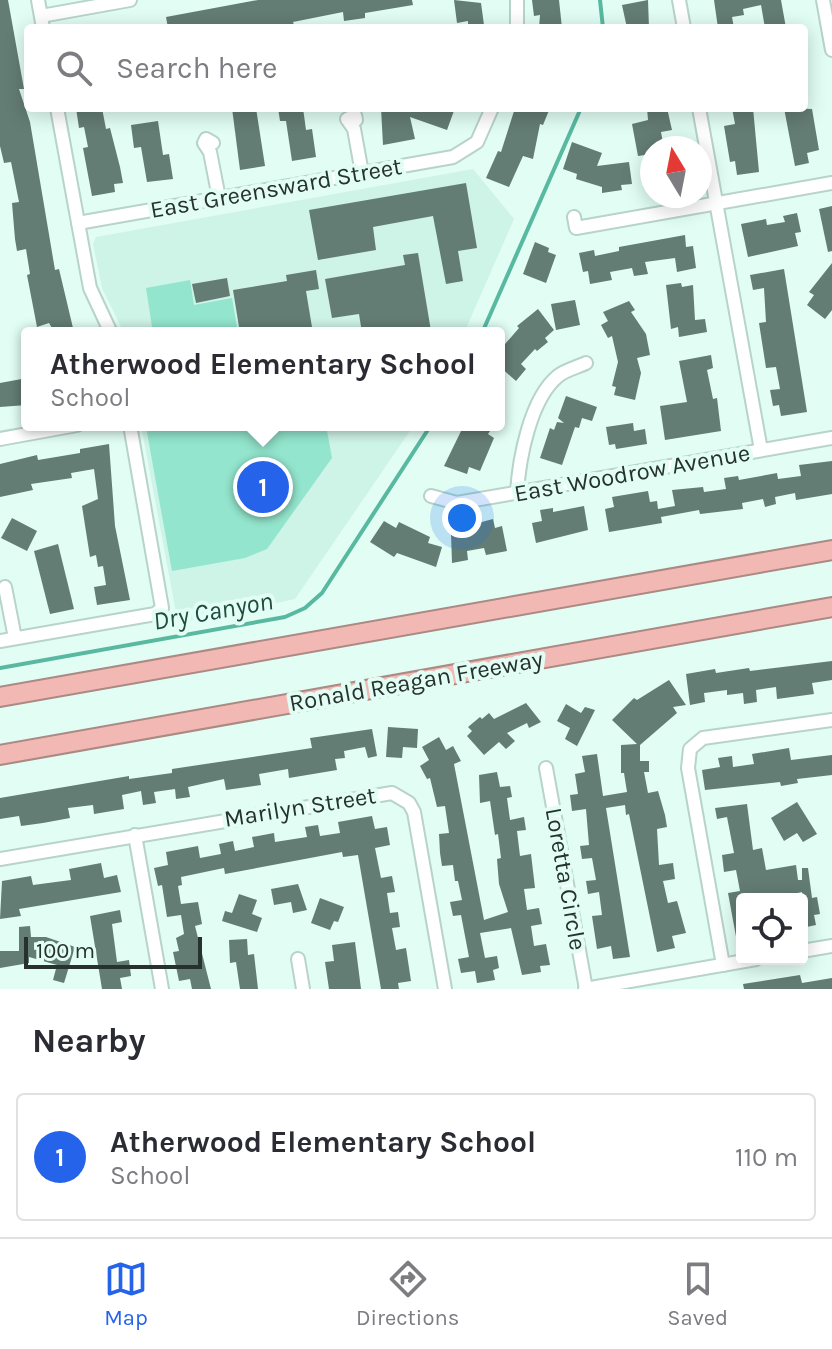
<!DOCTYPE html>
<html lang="en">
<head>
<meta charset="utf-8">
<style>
  body { margin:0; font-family:Karla,sans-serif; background:#f7f7f7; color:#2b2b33 }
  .controls { position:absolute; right:24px; bottom:24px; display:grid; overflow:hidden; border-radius:8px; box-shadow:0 4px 20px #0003 }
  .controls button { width:72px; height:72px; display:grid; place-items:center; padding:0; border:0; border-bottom:2px solid #e1e1e2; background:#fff; color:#2b2b33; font:40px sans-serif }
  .compass { position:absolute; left:640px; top:136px; width:72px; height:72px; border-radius:50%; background:#fff; box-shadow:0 4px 20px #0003; rotate:350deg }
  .scale { position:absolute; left:24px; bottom:20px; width:178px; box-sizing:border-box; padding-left:8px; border:4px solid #27312e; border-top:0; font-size:22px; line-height:28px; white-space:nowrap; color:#27312e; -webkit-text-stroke:6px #e1fdf4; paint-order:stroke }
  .you { position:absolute; left:462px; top:518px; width:28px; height:28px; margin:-20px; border:6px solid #fff; border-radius:50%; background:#1a73e8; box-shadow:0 0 0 12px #1a73e833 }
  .badge { display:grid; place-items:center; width:52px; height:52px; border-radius:50%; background:#2563eb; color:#fff; font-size:26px; font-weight:700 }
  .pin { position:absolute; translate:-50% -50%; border:4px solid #fff; box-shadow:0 2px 8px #0006 }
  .popup { position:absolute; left:21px; top:327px; width:484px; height:104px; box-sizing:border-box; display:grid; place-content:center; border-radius:8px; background:#fff; filter:drop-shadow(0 2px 6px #0005); font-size:26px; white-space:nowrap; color:#7c7c81 }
  .popup b { font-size:30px; color:#2b2b33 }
  .popup::after { content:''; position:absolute; left:50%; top:100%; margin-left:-16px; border:16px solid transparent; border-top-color:#fff }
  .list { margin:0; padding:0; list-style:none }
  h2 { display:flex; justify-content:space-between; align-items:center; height:104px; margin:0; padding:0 32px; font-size:34px }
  h2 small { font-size:26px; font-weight:400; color:#7c7c81 }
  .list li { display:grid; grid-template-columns:52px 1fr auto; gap:24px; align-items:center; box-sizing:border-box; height:128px; margin:0 16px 16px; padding:0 16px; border:2px solid #e1e1e2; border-radius:8px }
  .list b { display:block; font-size:30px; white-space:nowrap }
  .list p { margin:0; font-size:26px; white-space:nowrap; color:#7c7c81 }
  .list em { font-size:26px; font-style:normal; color:#7c7c81 }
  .icon { flex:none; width:44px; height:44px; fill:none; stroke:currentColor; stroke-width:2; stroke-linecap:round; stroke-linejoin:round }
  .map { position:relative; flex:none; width:832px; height:989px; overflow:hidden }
  .search { position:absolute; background:#fff; box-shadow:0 4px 20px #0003; left:24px; right:24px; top:24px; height:88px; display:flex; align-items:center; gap:20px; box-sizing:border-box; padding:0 28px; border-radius:8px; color:#7c7c81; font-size:30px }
  .sheet { height:248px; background:#fff }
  nav { display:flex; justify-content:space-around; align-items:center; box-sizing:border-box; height:112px; border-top:2px solid #e1e1e2; background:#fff; font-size:22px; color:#7c7c81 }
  nav a { display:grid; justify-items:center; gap:4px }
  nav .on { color:#2563eb }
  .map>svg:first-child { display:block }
</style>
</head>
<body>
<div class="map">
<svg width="832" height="989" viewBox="0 0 832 989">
  <rect width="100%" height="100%" fill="#e1fdf4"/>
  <g fill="#cef3e7">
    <polygon points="473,169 514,219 464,333 124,333 102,288 93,244 96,237"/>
    <polygon points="141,425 414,425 295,599 178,623"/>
  </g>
  <g fill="#93e5cd">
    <polygon points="190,280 194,305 232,298 238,333 153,333 146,288"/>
    <polygon points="157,425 326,425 332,458 267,549 245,558 172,571 146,427"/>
  </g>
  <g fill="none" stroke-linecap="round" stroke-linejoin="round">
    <g stroke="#58b9a0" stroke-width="4">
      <polyline points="600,0 603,28"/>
      <polyline points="482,333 581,108"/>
      <polyline points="0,668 285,617 305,608 322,593 431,425"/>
    </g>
  </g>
  <g fill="#637c74">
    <polygon points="0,0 8,0 24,89 19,89 30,122 55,270 59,269 73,328 55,333 49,323 37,327 27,275 30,274 26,249 17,251 15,239 12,203 19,202 11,162 4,163 0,146"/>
    <polygon points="258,0 412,0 413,5 365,13 365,18 344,21 343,12 293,22 295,28 168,28 166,17"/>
    <polygon points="454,0 481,3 484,25 468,28 468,21 457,23"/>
    <polygon points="532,0 559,0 562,28 539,28 540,15 534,16"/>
    <polygon points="648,0 649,28 627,28 622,5"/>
    <polygon points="714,0 781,0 786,28 765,28 761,5 743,9 744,15 732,17 734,28 718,28"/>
    <polygon points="76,108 102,108 106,129 110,128 120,167 123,183 114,184 115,192 92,196 83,148 88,147 84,127 79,128"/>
    <polygon points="232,108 256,108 265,166 240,170"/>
    <polygon points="278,108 303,108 306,130 312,129 316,157 292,161 286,121 280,121"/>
    <polygon points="381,108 455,108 447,130 410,117 415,139 383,145"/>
    <polygon points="515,108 550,108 543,125 540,124 533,159 523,156 509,187 486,178 498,151 501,152"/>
    <polygon points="647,108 667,108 672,130 661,132 664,148 652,148 652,154 638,156 632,124 648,120"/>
    <polygon points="732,108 753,108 759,172 737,175 735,161 730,162 724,126 735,124"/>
    <polygon points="784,108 812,109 819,150 807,153 809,163 795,166"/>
    <polygon points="158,121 163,155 169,154 173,179 147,182 141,147 134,148 131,125"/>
    <polygon points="572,142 602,153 597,166 629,162 632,184 621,185 622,190 602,193 602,187 576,179 577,174 563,169"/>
    <polygon points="466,183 477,248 458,251 463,281 446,284 433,216 373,227 376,250 318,260 309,210"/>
    <polygon points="832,206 832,251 828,252 819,209"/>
    <polygon points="797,213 801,232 795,233 798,246 748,257 741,224 766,219 767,225 785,222 783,216"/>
    <polygon points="685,235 686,247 693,246 696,268 677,272 675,258 645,262 648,274 634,276 632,268 610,272 612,280 590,284 588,271 583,272 579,253 594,250 595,256 619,251 619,247"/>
    <polygon points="535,242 549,248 548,252 556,255 546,283 523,274"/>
    <polygon points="418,253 431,331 362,333 359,314 332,318 325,279 405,265 403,255"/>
    <polygon points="832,263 832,310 825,319 807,305 814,295 809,292"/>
    <polygon points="784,269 807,412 781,416 779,405 773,406 770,390 780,389 776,367 766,368 759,323 766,322 764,288 753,290 750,275"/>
    <polygon points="316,270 319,289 306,291 313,333 240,333 233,290 287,281 286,275"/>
    <polygon points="227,278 230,296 196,303 192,284"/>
    <polygon points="681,283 682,287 693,285 695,320 705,319 707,332 679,337 678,327 671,329 666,285"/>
    <polygon points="575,300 580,325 556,330 551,304"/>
    <polygon points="629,301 635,310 631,312 646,334 650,355 637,358 641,373 635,400 614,395 616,387 612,386 618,362 612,336 608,338 601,325 608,321 603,312"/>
    <polygon points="538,309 554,330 545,338 548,342 537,351 535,349 521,364 526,369 516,381 499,366 499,351 519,328 517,326"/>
    <polygon points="711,355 713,368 707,370 713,399 717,398 721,431 665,440 660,406 687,402 679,361"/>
    <polygon points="27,378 27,405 0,407 0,383"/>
    <polygon points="566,396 597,407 592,421 582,418 579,428 575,427 562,465 540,458 550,428 554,430 557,422 564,423 558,418"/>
    <polygon points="633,423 634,431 645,429 647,444 616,449 615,444 609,445 606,427"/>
    <polygon points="464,425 494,425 488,434 494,438 480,471 469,467 467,474 444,466"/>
    <polygon points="109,444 115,526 130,600 97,605 94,587 106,585 103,566 98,567 96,555 90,557 82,506 98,499 94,469 71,473 72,478 31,484 33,490 0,497 0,464 37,455 38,460 80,453 80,449"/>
    <polygon points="832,461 832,494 796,500 795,493 775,497 776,504 765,507 763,499 742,503 743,509 700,514 699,510 661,517 662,523 609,532 605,509 614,507 612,497 648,491 650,502 657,501 658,509 675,506 672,490 703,487 704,492 726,489 724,478 738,476 739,480 777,473 778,479 801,476 799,465"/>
    <polygon points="584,506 588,530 536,543 532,523 542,521 540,510 553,508 553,512"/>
    <polygon points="12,518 37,531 27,551 1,538"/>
    <polygon points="493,519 495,528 502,526 507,551 486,555 484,548 467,551 468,560 452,563 451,534 460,532 459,528"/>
    <polygon points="384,521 396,528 399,522 430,537 428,543 442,547 436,567 397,553 394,557 370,542"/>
    <polygon points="58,544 74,609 50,614 34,551"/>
    <polygon points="832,661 832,680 812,683 814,694 777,699 776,687 756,690 757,702 744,704 743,693 727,695 727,690 704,693 705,702 690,705 686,674 715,669 716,673 749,668 750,671"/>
    <polygon points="669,680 686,705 673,707 677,713 640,745 640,761 649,761 649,772 644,772 648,793 658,791 665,815 667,827 657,829 659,865 673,863 675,879 663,881 668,903 677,901 686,933 672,936 675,948 657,952 629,814 626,815 625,805 606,808 630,957 613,959 611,946 597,949 592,916 602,915 599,892 588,894 586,881 596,880 592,858 582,859 580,846 589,845 586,809 572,811 570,795 578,794 575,774 585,772 582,756 597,754 603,796 627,792 624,773 621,773 621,745 637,744 612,720 634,698 637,700"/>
    <polygon points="526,703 541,722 529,728 527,723 507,733 515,741 506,749 499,742 484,755 467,736 472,731 468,727 480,717 482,719 489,713 494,719"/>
    <polygon points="566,704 581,713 585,707 595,710 577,746 565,739 570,728 557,721"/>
    <polygon points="388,727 418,729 417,748 403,747 402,758 386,757"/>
    <polygon points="372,729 377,756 368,758 365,747 344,751 345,758 335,759 337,770 289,778 288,769 259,774 261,785 226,790 224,779 188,787 190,797 176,799 175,789 154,792 156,803 143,805 141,791 122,795 124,809 94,814 93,805 68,808 70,818 43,823 21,826 19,816 0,819 0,798 129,776 129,779 172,773 172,769 312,748 310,738"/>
    <polygon points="439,737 446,750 453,746 461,761 454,764 484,920 508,912 499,884 497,859 501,858 498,834 495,835 490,801 480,803 479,775 497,772 500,787 510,786 512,797 507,798 510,820 524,817 526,830 517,831 520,856 531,854 535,888 524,889 527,910 539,908 542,924 531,926 534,946 546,944 550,965 540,966 541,972 522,975 511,928 480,933 485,958 497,956 499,968 493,970 495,980 477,983 475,971 461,973 458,959 469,957 461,915 453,916 450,902 462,900 458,881 455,881 453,865 442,866 440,853 439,834 449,833 445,806 437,807 430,778 427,779 420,766 429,760 422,747"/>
    <polygon points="789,748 791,760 832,755 832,775 797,779 798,783 781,786 780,782 705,790 702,770 720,767 718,758 732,756 733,767 754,764 752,754"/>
    <polygon points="797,802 817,834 803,842 797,833 784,841 771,818"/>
    <polygon points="747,804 753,850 762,848 766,870 796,865 798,880 802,880 802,868 808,868 812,898 817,897 820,914 814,915 816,925 802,928 802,892 771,899 742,899 742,942 737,942 728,893 740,891 736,870 724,872 722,855 734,853 727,817 717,819 715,808"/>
    <polygon points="372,816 375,829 387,827 390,845 375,848 381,878 392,876 395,892 387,893 390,913 398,912 400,927 392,928 396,950 406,948 411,981 398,983 399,989 381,989 358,855 343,857 342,852 225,874 224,868 181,877 182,885 178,886 181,904 198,902 202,924 195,926 211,989 192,989 190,979 179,981 173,952 179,951 176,938 184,934 181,915 167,917 162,885 158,886 154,868 168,865 166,852 198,846 200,858 221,854 219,844 233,841 235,851 254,847 252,837 274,833 275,842 307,837 305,827 318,825 320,836 340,833 338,822"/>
    <polygon points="101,863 104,878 117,875 121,892 19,909 21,916 0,919 2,881 31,876 33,885 71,880 69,869"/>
    <polygon points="298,884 307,910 293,913 291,902 274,905 271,889"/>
    <polygon points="239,894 257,900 252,914 262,918 257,932 222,921 225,911 232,913"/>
    <polygon points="320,898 344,907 338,922 334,921 330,930 311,923"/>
    <polygon points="120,910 122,922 112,924 117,962 129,960 131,976 120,978 122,989 102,989 90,916"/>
    <polygon points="30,926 31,937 46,937 75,947 64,983 53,980 57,965 29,957 29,963 0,968 0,951 19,951 19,927"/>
    <polygon points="247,939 248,955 254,954 258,989 240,989 236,962 230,963 229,940"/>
    <polygon points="355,942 361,989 329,989 325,962 334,961 332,945"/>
    <polygon points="800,975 802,983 832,978 832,989 744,989 743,984"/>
  </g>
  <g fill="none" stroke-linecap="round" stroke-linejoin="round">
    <g stroke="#b8d3ca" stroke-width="16">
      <g id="minor">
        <polyline points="38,0 43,28"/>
        <polyline points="517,0 517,28"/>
        <polyline points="679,0 684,28"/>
        <polyline points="823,0 832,50"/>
        <polyline points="41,16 130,0"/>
        <polyline points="57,108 90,288 111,333"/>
        <polyline points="699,108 761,450"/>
        <polyline points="356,120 355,115 347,119 354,129 362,173"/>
        <polyline points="213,143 206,139 204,143 210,152 219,198"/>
        <polyline points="574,217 576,228 832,183"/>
        <polyline points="78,223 453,157 477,142 492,108"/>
        <polyline points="0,439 77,425"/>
        <path d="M517,493C519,459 530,399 558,376C565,370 578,367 586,363"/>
        <polyline points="431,496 457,503 832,438"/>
        <polyline points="5,587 15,638"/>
        <polyline points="0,641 155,614 162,608 130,425"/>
        <polyline points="546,768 586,989"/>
        <polyline points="135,835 162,989"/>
        <polyline points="0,859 392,793 409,803 414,812 445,989"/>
        <polyline points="802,951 832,946"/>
        <polyline points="298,959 303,989"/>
        <polyline points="723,965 688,768 690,749 703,738 832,720"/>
        <polyline points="585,989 756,959"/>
      </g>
    </g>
    <g stroke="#ab8984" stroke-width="22">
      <g id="highway">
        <polyline points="0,697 832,550"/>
        <polyline points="0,755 832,607"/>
      </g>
    </g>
    <use href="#minor" stroke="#fff" stroke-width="12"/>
    <use href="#highway" stroke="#f2b8b3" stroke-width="18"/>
  </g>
  <g text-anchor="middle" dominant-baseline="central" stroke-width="8" stroke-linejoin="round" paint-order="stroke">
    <g font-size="24" fill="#27312e" stroke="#e1fdf4">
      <text transform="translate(276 188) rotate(-10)">East Greensward Street</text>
      <text transform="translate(632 473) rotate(-10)">East Woodrow Avenue</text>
      <text transform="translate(416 681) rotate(-10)">Ronald Reagan Freeway</text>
      <text transform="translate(300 807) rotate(-9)">Marilyn Street</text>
      <text transform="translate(566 879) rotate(80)">Loretta Circle</text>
    </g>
    <g font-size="26" font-style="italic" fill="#214c40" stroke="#e1fdf4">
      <text transform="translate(213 611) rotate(-10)">Dry Canyon</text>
    </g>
  </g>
</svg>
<div class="controls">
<button><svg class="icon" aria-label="locate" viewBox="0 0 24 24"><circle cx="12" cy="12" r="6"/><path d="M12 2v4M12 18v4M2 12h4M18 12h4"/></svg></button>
</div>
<svg class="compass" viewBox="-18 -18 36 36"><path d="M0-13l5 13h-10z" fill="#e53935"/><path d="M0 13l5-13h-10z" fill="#7c7c81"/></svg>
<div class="scale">100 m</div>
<div class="you"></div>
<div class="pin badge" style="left:263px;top:487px">1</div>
<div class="popup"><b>Atherwood Elementary School</b>School</div>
<div class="search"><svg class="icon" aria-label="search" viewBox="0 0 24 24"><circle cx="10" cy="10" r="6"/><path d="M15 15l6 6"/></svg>Search here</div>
</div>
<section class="sheet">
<h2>Nearby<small></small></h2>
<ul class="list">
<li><span class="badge">1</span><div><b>Atherwood Elementary School</b><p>School</p></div><em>110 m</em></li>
</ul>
</section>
<nav>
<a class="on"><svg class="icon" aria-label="map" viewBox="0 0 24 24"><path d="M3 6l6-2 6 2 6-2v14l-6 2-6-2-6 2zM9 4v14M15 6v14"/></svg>Map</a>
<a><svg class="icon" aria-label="directions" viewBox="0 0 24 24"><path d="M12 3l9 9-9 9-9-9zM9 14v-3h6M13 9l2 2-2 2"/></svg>Directions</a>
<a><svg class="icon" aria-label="saved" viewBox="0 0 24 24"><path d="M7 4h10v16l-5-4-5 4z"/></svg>Saved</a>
</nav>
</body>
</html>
